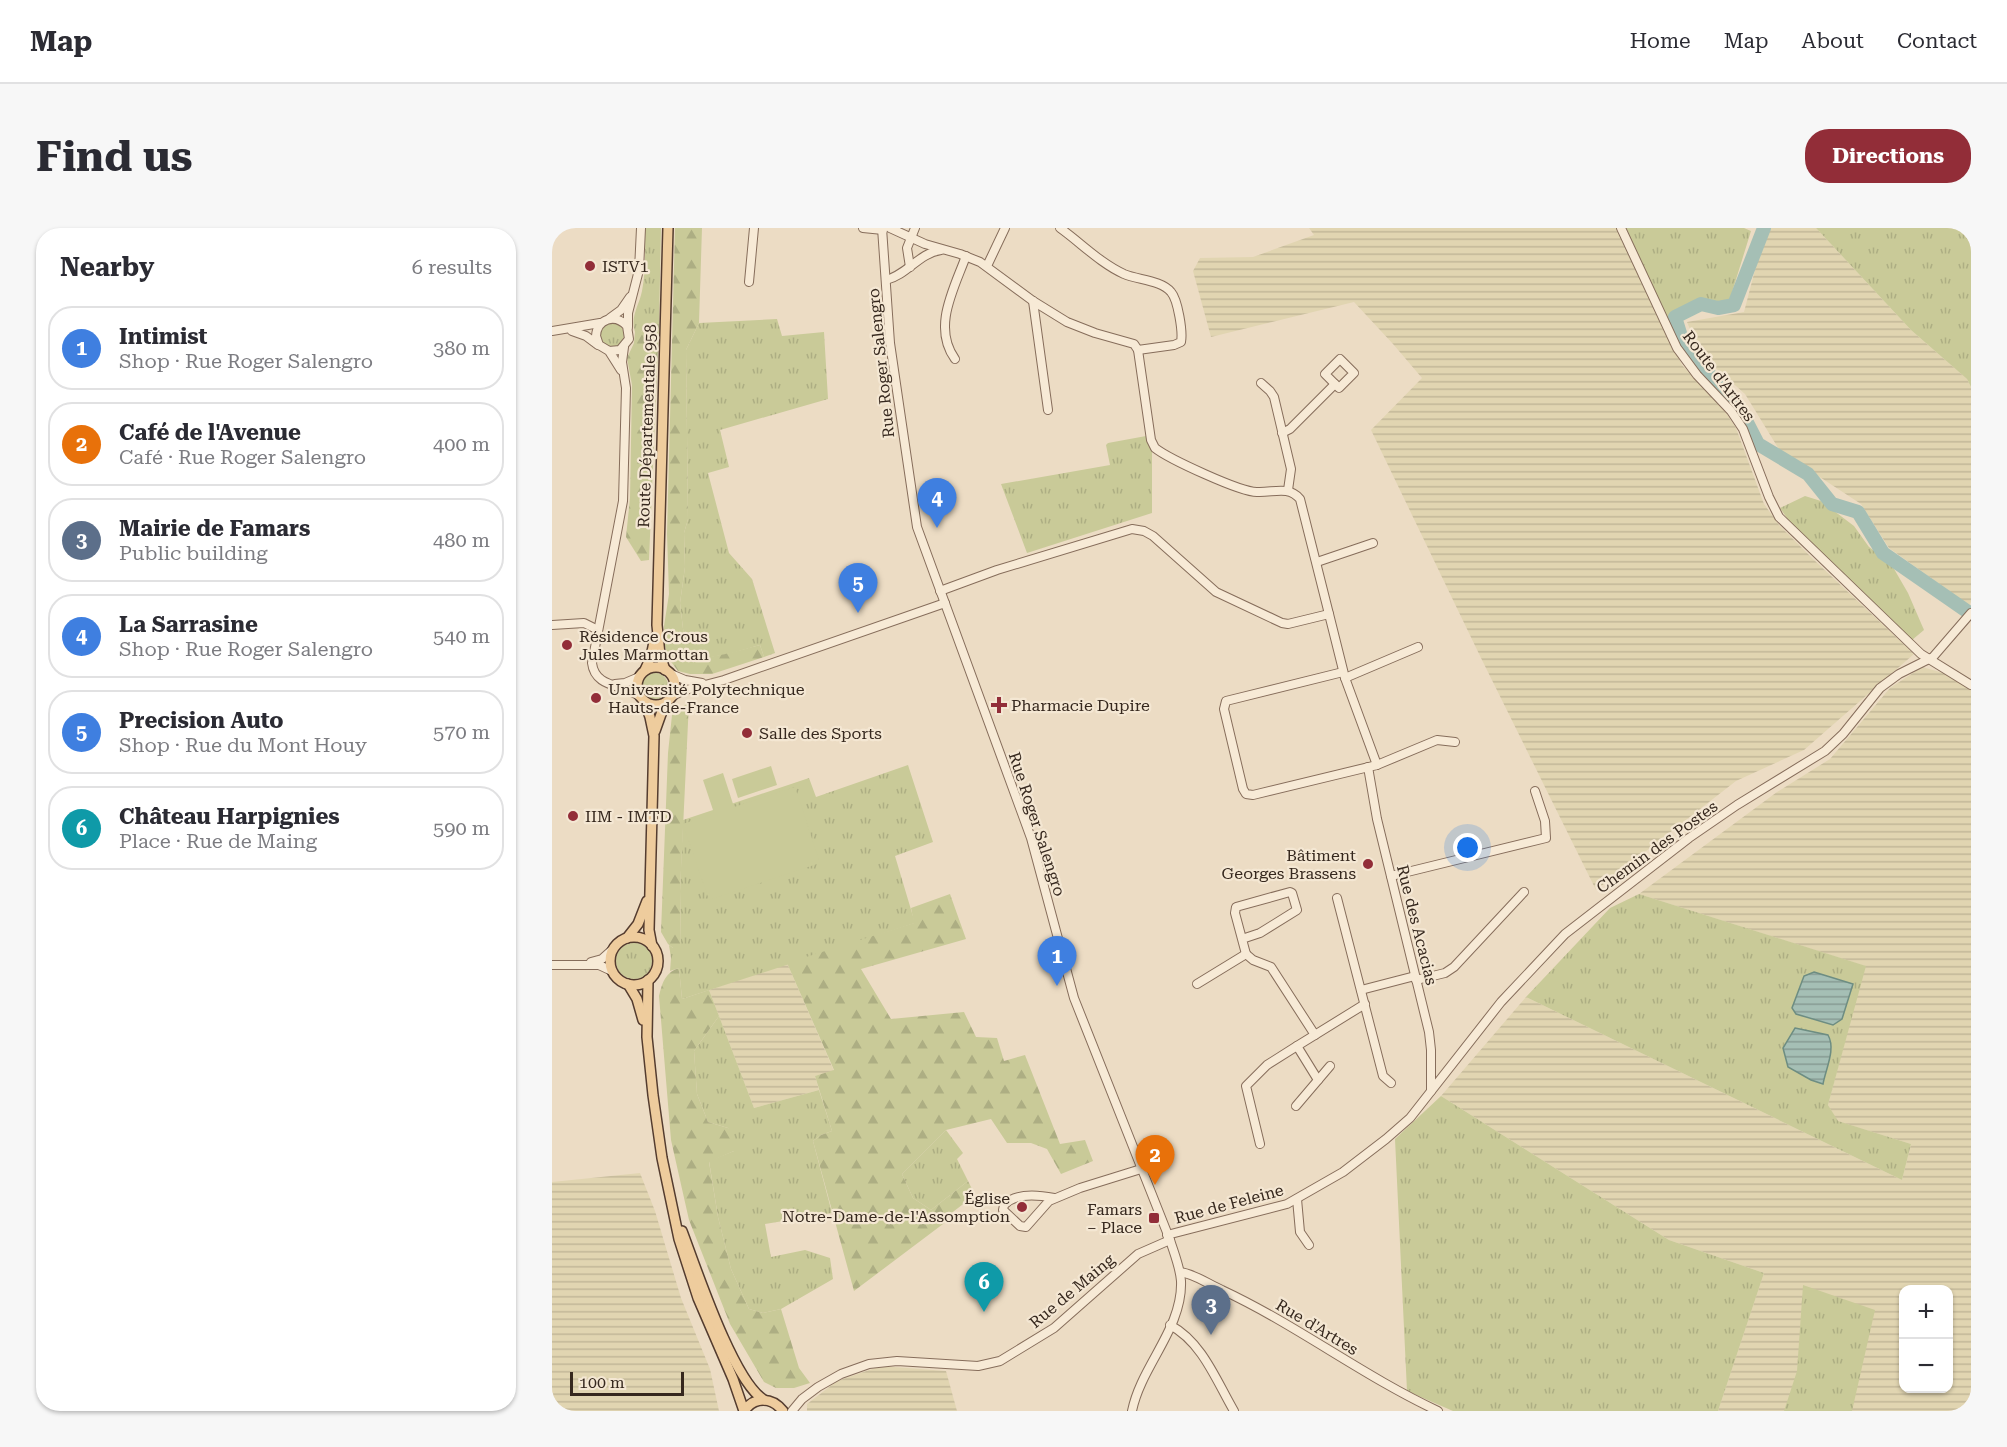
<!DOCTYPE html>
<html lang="en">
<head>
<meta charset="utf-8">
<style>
  body { margin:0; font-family:"Roboto Serif",serif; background:#f7f7f7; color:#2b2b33 }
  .controls { position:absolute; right:18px; bottom:18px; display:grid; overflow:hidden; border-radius:12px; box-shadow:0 2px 4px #0004 }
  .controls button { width:54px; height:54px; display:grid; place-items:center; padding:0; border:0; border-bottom:2px solid #e1e1e2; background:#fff; color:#2b2b33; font:30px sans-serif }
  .scale { position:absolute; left:18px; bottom:15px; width:114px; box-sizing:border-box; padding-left:6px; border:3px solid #36281e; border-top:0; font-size:16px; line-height:21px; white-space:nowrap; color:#36281e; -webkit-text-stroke:4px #f4e7d3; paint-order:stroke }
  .you { position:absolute; left:916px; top:620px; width:21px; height:21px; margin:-15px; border:4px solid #fff; border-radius:50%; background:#1a73e8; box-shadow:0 0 0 9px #1a73e833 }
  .badge { display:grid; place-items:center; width:39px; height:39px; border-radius:50%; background:#922d38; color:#fff; font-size:20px; font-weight:700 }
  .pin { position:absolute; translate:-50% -50px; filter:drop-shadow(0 2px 3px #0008) }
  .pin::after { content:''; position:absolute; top:32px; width:21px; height:18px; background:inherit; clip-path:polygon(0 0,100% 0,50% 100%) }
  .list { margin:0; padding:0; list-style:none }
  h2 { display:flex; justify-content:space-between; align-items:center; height:78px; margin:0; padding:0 24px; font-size:26px }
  h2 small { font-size:20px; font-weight:400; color:#7c7c81 }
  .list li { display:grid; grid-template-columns:39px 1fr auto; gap:18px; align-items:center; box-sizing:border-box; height:84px; margin:0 12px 12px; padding:0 12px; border:2px solid #e1e1e2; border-radius:24px }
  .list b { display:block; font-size:22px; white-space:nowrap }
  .list p { margin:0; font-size:20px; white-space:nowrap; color:#7c7c81 }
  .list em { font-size:20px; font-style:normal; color:#7c7c81 }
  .map { position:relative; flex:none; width:1419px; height:1183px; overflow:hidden; border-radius:24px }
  header { display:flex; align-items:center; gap:36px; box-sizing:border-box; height:84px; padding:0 30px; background:#fff; border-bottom:2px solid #e1e1e2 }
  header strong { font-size:28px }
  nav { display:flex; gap:33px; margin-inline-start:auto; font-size:21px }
  .intro { display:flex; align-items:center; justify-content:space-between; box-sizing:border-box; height:144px; padding:0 36px }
  h1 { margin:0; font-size:42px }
  .button { padding:15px 27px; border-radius:24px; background:#922d38; color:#fff; font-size:21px; font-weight:700 }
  main { display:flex; gap:36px; padding:0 36px }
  aside { flex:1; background:#fff; border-radius:24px; box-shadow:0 2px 4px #0004 }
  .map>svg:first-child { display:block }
</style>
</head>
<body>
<header>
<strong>Map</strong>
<nav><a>Home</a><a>Map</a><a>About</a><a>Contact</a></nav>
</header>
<div class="intro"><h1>Find us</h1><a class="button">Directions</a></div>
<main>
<aside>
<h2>Nearby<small>6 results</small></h2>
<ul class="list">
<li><span class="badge" style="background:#3f7fe0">1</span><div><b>Intimist</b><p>Shop · Rue Roger Salengro</p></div><em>380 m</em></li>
<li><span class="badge" style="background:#e8710a">2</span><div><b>Café de l'Avenue</b><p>Café · Rue Roger Salengro</p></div><em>400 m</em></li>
<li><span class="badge" style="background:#5c6f8a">3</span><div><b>Mairie de Famars</b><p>Public building</p></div><em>480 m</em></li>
<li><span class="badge" style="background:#3f7fe0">4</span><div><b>La Sarrasine</b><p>Shop · Rue Roger Salengro</p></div><em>540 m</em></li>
<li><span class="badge" style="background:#3f7fe0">5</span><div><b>Precision Auto</b><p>Shop · Rue du Mont Houy</p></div><em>570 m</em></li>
<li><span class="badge" style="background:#0f9aa8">6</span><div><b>Château Harpignies</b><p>Place · Rue de Maing</p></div><em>590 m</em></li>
</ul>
</aside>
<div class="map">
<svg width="1419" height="1183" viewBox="0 0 1419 1183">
  <defs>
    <pattern id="farmland-rules" width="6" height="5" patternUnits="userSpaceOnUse" patternTransform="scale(1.5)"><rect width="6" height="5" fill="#e1d5b1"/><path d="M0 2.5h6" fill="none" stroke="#c2b798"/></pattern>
    <pattern id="grass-tufts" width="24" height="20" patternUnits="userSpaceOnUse" patternTransform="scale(1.5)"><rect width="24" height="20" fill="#c9ca98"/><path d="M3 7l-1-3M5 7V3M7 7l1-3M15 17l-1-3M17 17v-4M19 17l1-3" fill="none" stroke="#adae83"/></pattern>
    <pattern id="forest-firs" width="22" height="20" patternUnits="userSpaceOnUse" patternTransform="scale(1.5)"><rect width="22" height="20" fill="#c9ca98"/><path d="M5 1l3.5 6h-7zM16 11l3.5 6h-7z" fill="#adae83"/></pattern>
    <pattern id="water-rules" width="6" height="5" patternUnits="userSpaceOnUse" patternTransform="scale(1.5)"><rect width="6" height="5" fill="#a5bfb5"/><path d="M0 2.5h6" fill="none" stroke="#879b93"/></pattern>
  </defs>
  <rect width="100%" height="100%" fill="#ecdcc4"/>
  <g fill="url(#farmland-rules)" fill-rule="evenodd">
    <polygon points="757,0 1065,0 1130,137 1172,182 1184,200 1212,276 1227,297 1261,331 1362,426 1252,522 1184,553 1044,662 929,430 819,202 870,150 841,116 802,74 659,109 641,43 648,30 701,29 762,7"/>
    <polygon points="1214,0 1264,0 1359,102 1415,151 1419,159 1419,374 1417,377 1337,320 1309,276 1228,223 1193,166 1149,127 1135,94 1192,84"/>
    <path d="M1370,439L1406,449L1419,461V1183H1166L1212,1045L1117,1012L889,868L974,769L1350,952L1359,916L1285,893L1276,877L1313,738L1087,666L1225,564L1278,531L1338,460ZM1352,1062H1396V1160H1352Z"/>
    <polygon points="235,735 282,843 263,848 267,862 202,880 157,762"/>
    <polygon points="88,945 103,983 129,1070 158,1141 167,1183 0,1183 0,954"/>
    <polygon points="329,1138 394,1143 405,1183 255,1183 255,1176 285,1153"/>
  </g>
  <g fill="url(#grass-tufts)">
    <path d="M93,0H109L107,96L93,98L89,104H83C78,88 87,78 90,63C94,43 93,20 93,0Z"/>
    <path d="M1073,0H1192L1199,3L1177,74C1153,79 1139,84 1120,100Z"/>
    <polygon points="1264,0 1419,0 1419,159 1415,151 1359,102"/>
    <path d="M225,91L230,108L272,104L276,171L168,202L177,239L156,245L177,325L200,351L223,425L212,429L208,417C190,422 150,436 134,426L128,375L133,339L132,305L136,291L134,122L147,95Z"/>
    <circle cx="60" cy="107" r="12"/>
    <polygon points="594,208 600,223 600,285 475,325 449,256 558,237 554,217 556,215"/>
    <polygon points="1253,268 1269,273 1302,298 1317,319 1338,334 1356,365 1372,402 1360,412 1237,293 1228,280"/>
    <circle cx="103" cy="458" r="13"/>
    <polygon points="356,537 381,614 343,628 363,695 130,771 127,740 118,743 119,730 117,717 121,720 129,719 128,663 131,592 257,550 264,569"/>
    <polygon points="1087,666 1314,738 1276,877 1286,893 1359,916 1350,952 974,769 1058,680"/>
    <circle cx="82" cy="733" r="18"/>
    <polygon points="167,788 202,880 267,862 280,903 269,907 261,913 280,985 213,996 219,1029 253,1022 278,1030 281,1051 229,1081 211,1085 197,1081 179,1041 166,989 157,933 182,923 176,900 156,894 145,866 142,823"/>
    <polygon points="889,868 1117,1012 1212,1045 1166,1183 901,1183 855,1163 843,911"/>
    <polygon points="394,902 411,925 405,931 416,953 379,982 361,970 350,946"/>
    <polygon points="1251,1057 1323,1082 1300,1183 1232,1183 1245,1143"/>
  </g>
  <g fill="url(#forest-firs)">
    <path d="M123,0H150L147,95L134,122L136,291L132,305L133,339L128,375L134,426C149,436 190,421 208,417L212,429L160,446H138L126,443L117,431L113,418L112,398L117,366L115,306Z"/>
    <polygon points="107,96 97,332 89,333 74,309 78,270 80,157 75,130 82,115 83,104 89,104 93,98"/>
    <polygon points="137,474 128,663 129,720 121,720 116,716 109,704 116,525 120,487"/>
    <polygon points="398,666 414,711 309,741 339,791 412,784 424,809 445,810 452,833 473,827 508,916 533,912 541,933 509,946 495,921 479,915 455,915 439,891 394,902 350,946 361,970 379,982 416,953 423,967 393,990 395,993 302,1063 261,913 269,907 280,903 263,848 282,842 235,735 362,695 359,680"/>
    <path d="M127,740L130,771L157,762L167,788L142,823L145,866L156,894L176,900L184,912L182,923L157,934L166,989L179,1041L197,1081L211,1085L229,1081L247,1140L258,1155L242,1160H224L212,1154L178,1096L137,992L119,912L107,768C110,754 114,744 127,740Z"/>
  </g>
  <g fill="#c9ca98">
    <polygon points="219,538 225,557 186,570 180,551"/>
    <polygon points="171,545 182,579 243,559 268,635 157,672 131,596 162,585 151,552"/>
  </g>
  <g fill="url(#water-rules)" stroke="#6d8d82" stroke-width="1.5">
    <polygon points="1262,744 1301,756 1290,791 1281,797 1244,786 1240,780 1252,748"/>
    <path d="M1243,800L1276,807C1284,821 1274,840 1271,856L1259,852L1236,839L1231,820Z"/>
  </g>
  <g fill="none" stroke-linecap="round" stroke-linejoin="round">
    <polyline stroke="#a5bfb5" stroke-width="14" points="1212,0 1182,77 1166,80 1149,76 1123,89 1132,118 1188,181 1206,216 1256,246 1280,276 1306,284 1331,325 1419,386"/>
    <g stroke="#866d5b" stroke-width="10">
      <g id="minor">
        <polyline points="311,0 331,2"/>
        <path d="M330,0L338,115L365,299L479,610L522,770L618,1012C622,1025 628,1039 629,1053C631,1100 589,1138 580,1183"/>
        <path d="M338,0L373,16L408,26L428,34L481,73L515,94L543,105L582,116L586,122L599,212L603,220C617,231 688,264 705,264C721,265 736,257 748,271L777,386L736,396L730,395L664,364L601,308L592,303L580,301L445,342L388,363"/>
        <path d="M508,0C529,15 548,35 572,46C586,52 609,52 619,64C626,72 631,104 629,114L622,117L586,122"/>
        <polyline points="1069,0 1125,120 1145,147 1179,183 1191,201 1217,269 1227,289 1369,426 1419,457"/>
        <polyline points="435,38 453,0"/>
        <polyline points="358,39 355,20 363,0"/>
        <path d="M334,52C355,47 367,25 389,22"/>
        <polyline points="197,54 202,0"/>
        <polyline points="481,73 496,182"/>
        <polyline points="58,90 69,82 78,69"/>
        <polyline points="76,99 76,85 87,42 89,0"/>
        <polyline points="0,103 48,95"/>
        <polyline points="20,103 34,108 46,117"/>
        <path d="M72,119L70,134L74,160L71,273L40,435C43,460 70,456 87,468"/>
        <path d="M57,123L68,122L77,111L75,98C63,85 45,91 44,108L47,117L57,123L69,142"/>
        <path d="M403,131C380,99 402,61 414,28"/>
        <polygon points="788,131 802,145 787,160 773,146"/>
        <polyline points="709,155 718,163 722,169 739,241 736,262"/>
        <polyline points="730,205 738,201 783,156"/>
        <polyline points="765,334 821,315"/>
        <polyline points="777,386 793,450 825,537"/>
        <polyline points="0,397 32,395 46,402"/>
        <polyline points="791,444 674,473 672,481 691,561 694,566 701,567 825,537 885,512 903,514"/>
        <polyline points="119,446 133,452 150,455"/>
        <polyline points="793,450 866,419"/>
        <polyline points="63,456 73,455 87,449"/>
        <polyline points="119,469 130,463 172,452 393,375"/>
        <polyline points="816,539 825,591 877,804 879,822 879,863"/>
        <polyline points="839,648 994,610 993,593 983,563"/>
        <polyline points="785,670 831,848 839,855"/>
        <polyline points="690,711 708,705 745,682 740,665 738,664 684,679 683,685 694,726"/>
        <polyline points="694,726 701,732 719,739 763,807"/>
        <polyline points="39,734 50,731 60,722"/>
        <polyline points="0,737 47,737 60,743"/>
        <polyline points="864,752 893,745 902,739 972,664"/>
        <polyline points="645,756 694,726"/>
        <polyline points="809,762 863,748"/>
        <polyline points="745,818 813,776"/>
        <polyline points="744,878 778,838"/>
        <polyline points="708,916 694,858 715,837 745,818 766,852"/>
        <path d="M502,970C487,967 464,964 452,977L451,982L468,998L474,999L497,973L528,960L589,941"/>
        <polyline points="745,971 748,1004 757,1017"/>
        <polyline points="615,1007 735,976 791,944 834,911 858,890 949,774 1013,706 1137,610 1185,577 1273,523 1291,506 1328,460 1347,446 1381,429 1419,385"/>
        <path d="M628,1044C643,1046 656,1056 670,1062C745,1097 811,1148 886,1183"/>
        <path d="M618,1097C650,1114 664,1152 682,1183"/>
        <polyline points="240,1183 250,1171 266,1159 289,1146 317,1136 345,1133 426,1138 448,1133 502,1100 586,1026 618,1012"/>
      </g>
    </g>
    <g stroke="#543c2f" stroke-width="12">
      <g id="major">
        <circle cx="104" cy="458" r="19"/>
        <polyline points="93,442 99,429 103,409"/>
        <polyline points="113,442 108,427 105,397 116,0"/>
        <polyline points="93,474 98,489 102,508 97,702 100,718"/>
        <polyline points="103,503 113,475"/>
        <circle cx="82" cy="733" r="24"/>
        <polyline points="75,710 86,696 95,673"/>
        <polyline points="96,752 95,809 101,867 110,930 127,1011 146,1070 181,1151 192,1183"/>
        <polyline points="76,756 85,771 91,792"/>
        <path d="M130,1003C144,1040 181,1153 212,1172"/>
        <path d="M192,1183C203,1168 220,1169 231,1183"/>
      </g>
    </g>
    <use href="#minor" stroke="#f7ead6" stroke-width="8"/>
    <use href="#major" stroke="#eecc9d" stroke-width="9"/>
  </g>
  <g fill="#922d38" stroke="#f4e7d3" stroke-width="2">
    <circle cx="38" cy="38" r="6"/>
    <circle cx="15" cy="417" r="6"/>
    <circle cx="44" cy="470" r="6"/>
    <path d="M444 468h6v6h6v6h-6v6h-6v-6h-6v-6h6z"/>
    <circle cx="195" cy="505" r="6"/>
    <circle cx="21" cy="588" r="6"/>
    <circle cx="816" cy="636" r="6"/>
    <circle cx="470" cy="979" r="6"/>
    <rect x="596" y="984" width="12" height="12" rx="3"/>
  </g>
  <g text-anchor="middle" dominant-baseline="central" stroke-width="4.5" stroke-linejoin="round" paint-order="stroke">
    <g font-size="16" fill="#36281e" stroke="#f4e7d3" text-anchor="start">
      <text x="50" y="38">ISTV1</text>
      <text x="27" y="408">Résidence Crous<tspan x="27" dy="18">Jules Marmottan</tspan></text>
      <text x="56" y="461">Université Polytechnique<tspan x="56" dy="18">Hauts-de-France</tspan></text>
      <text x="459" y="477">Pharmacie Dupire</text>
      <text x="207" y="505">Salle des Sports</text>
      <text x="33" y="588">IIM - IMTD</text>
      <text x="804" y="627" text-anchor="end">Bâtiment<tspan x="804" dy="18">Georges Brassens</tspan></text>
      <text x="458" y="970" text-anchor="end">Église<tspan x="458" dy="18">Notre-Dame-de-l'Assomption</tspan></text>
      <text x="590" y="981" text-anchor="end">Famars<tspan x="590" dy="18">– Place</tspan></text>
    </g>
    <g font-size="16" fill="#36281e" stroke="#f4e7d3">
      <text transform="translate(329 135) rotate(-96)">Rue Roger Salengro</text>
      <text transform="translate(1167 148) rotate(53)">Route d'Artres</text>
      <text transform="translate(95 198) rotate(-88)">Route Départementale 958</text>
      <text transform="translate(485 596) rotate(72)">Rue Roger Salengro</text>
      <text transform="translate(1105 619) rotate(-36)">Chemin des Postes</text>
      <text transform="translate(865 697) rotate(76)">Rue des Acacias</text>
      <text transform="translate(677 976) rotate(-15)">Rue de Feleine</text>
      <text transform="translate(520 1063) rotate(-40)">Rue de Maing</text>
      <text transform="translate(765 1099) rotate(31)">Rue d'Artres</text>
    </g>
  </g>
</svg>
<div class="controls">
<button>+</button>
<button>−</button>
</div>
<div class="scale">100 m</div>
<div class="you"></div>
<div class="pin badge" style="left:505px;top:758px;background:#3f7fe0">1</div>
<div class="pin badge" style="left:603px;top:957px;background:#e8710a">2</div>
<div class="pin badge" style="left:659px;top:1107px;background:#5c6f8a">3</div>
<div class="pin badge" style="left:385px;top:300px;background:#3f7fe0">4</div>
<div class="pin badge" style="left:306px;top:385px;background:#3f7fe0">5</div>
<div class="pin badge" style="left:432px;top:1084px;background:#0f9aa8">6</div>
</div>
</main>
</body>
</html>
